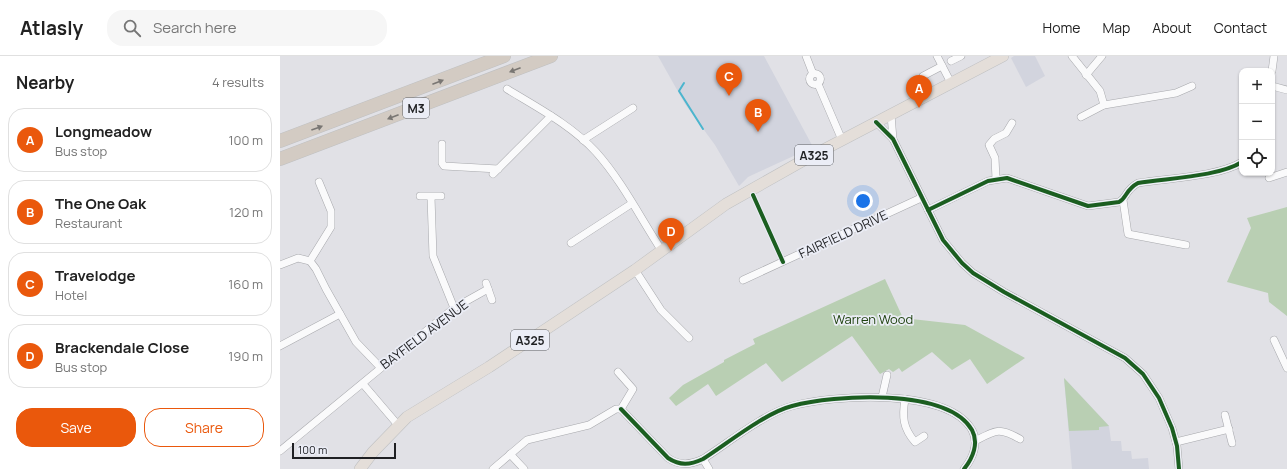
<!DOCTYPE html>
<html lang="en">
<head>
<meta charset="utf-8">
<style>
  body { margin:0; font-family:Manrope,sans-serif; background:#f6f6f6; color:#222 }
  .controls { position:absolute; right:12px; top:12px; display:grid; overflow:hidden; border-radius:8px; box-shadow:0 1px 3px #0004 }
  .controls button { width:36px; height:36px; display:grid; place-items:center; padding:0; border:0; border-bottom:1px solid #e0e0e0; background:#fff; color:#222; font:20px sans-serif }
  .scale { position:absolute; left:12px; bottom:10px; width:104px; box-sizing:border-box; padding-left:4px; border:2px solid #1f2023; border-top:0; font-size:11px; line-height:14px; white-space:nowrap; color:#1f2023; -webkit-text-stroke:3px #ebedf6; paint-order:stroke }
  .you { position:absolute; left:583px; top:145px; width:14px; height:14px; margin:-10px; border:3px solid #fff; border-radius:50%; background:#1a73e8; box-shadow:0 0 0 6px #1a73e833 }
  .badge { display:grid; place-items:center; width:26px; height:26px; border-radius:50%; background:#ea580c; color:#fff; font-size:13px; font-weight:700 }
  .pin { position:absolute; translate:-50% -33px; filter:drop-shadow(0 1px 2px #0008) }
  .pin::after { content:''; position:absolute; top:21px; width:14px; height:12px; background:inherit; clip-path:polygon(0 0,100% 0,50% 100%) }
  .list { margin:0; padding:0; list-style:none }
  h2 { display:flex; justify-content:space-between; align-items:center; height:52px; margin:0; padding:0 16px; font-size:17px }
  h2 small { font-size:13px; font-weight:400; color:#767676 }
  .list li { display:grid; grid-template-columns:26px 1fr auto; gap:12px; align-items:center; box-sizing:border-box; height:64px; margin:0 8px 8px; padding:0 8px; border:1px solid #e0e0e0; border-radius:16px }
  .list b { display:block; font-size:15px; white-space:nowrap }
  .list p { margin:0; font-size:13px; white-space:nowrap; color:#767676 }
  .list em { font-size:13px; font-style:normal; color:#767676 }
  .actions { display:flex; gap:8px; padding:12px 16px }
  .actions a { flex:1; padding:9px 0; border:1px solid #ea580c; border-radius:16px; text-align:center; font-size:14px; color:#ea580c }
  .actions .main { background:#ea580c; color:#fff }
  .icon { flex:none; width:22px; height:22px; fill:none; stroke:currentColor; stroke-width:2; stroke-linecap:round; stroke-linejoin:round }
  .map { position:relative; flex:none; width:1007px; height:413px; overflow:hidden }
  header { display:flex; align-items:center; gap:24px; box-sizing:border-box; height:56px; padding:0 20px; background:#fff; border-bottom:1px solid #e0e0e0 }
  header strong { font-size:19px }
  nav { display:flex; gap:22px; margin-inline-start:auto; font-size:14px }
  .search { width:280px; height:36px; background:#f6f6f6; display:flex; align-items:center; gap:10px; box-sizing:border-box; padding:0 14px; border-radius:16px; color:#767676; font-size:15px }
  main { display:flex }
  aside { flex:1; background:#fff }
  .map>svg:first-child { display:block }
</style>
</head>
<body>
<header>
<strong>Atlasly</strong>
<div class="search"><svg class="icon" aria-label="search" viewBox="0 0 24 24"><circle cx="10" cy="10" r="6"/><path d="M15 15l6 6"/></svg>Search here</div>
<nav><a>Home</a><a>Map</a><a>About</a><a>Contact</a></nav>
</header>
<main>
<aside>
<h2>Nearby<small>4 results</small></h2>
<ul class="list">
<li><span class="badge">A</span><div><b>Longmeadow</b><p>Bus stop</p></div><em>100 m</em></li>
<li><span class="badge">B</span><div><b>The One Oak</b><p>Restaurant</p></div><em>120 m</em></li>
<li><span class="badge">C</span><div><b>Travelodge</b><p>Hotel</p></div><em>160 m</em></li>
<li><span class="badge">D</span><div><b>Brackendale Close</b><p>Bus stop</p></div><em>190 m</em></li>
</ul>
<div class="actions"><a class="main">Save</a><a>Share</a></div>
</aside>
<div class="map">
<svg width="1007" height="413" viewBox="0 0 1007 413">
  <rect width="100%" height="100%" fill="#e1e1e6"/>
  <g fill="#d2d4de">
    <polygon points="378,0 484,0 533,91 468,121 459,130 435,89 405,48"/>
    <polygon points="734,0 755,0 765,20 746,31 731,2"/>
    <polygon points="784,322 829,370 831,385 841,385 842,395 851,395 852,403 868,402 869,413 792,413"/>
  </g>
  <g fill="#b9cfb3">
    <polygon points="1007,151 1007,260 989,246 988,237 947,226 971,172 967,162"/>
    <polygon points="605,223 623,262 685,269 745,302 707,328 690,303 672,314 652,296 622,316 619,312 613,316 609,313 600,318 572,280 502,326 486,307 436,340 428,328 396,350 389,342 403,329 444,306 444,304 475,288 473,283"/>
    <polygon points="784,322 829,370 819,371 819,374 789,375"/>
  </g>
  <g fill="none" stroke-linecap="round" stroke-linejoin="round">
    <polyline stroke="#4bb5ce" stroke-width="2" points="404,27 399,35 423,73"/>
    <g stroke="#a7a8ac" stroke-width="8">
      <g id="minor">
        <polyline points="526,0 533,18"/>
        <polyline points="657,0 671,27"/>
        <polyline points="792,0 820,35 824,49"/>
        <polyline points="671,5 681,0"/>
        <polyline points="992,15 994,0"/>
        <circle cx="535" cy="23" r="5.5"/>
        <polyline points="806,19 822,0"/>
        <polyline points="643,20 662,10"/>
        <polyline points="538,28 562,84"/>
        <polyline points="992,30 1007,34"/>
        <path d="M227,33C258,52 291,69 316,96C342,125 361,163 382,195"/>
        <polyline points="611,59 613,83"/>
        <polyline points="801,61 824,49 896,37 912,30"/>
        <polyline points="596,66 613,83 663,184 682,207 693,217 724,236 845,302 863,318 879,342 892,372 897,390 899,413"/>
        <polyline points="303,84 353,52"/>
        <polyline points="162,88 162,107 164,110 218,113"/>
        <polyline points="213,118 271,60"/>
        <polyline points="989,122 1007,116"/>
        <polyline points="716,123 715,102 709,89 714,83 726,77 732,67"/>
        <polyline points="140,140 161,140"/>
        <polyline points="151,141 153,200 174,252"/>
        <polyline points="843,144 848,178 906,189"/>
        <path d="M648,154L708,125L727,122L808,150L839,146C847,142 845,134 858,127C887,122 938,121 962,106"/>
        <polyline points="291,187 351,148"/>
        <polyline points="30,205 51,171 51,155 39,126"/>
        <polyline points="0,209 18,202 30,205 36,213 46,233 76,286 100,311"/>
        <polyline points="355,214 381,254 409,282"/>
        <polyline points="463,224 641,142"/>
        <polyline points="206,227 212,244"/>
        <polyline points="994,284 1007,312"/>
        <polyline points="0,290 60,258"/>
        <polyline points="338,316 353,333 341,353"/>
        <polyline points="83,328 118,369"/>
        <polyline points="602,341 607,319"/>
        <path d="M625,343C622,361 623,372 635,386L644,380"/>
        <path d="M341,353L388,402C400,410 410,409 423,403C448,387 485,357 512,350C553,339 667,331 692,374C699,387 693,402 684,413"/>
        <polyline points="945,359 952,387"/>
        <path d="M695,385C716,374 719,371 740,383"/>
        <polyline points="896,386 949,373"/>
        <polyline points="0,395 174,252 208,233"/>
        <polyline points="230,398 244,413"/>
        <polyline points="423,403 429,413"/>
        <polyline points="213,413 247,384 309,369 336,353 341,353"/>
      </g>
    </g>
    <g stroke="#bfc0c2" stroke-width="12">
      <polyline id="primary" points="80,413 93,396 127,361 209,311 355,214 446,148 524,104 723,0"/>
    </g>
    <g stroke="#bfc0c2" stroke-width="14">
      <g id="motorway">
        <polyline points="0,85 224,0"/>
        <polyline points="0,103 271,0"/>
      </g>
    </g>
    <use href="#minor" stroke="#fafafb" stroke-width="7"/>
    <use href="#primary" stroke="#e4ded9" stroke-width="11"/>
    <use href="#motorway" stroke="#d3cbc3" stroke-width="13"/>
    <g stroke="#ebedf6" stroke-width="6">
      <g id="cycleway">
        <polyline points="596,66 613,83 663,184 682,207 693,217 724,236 845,302 863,318 879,342 892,372 897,390 899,413"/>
        <polyline points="473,139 503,206"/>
        <path d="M648,154L708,125L727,122L808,150L839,146C847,142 845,134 858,127C887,122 938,121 962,106"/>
        <path d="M341,353L388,402C400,410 410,409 423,403C448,387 485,357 512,350C553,339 667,331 692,374C699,387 693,402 684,413"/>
      </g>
    </g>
    <use href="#cycleway" stroke="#1b5e20" stroke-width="4"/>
  </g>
  <defs><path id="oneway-solid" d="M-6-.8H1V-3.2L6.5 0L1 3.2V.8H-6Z"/></defs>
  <g fill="#797673">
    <use href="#oneway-solid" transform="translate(235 14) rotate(159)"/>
    <use href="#oneway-solid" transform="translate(158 26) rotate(-21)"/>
    <use href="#oneway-solid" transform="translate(113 61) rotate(159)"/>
    <use href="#oneway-solid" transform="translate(37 72) rotate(-20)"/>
  </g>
  <g text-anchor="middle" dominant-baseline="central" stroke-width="3.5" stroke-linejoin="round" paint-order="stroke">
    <g fill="#ebedf6" stroke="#5c5e62" stroke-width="1">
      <rect x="123" y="42" width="26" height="20" rx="3"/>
      <rect x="515" y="89" width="38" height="20" rx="3"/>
      <rect x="231" y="274" width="38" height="20" rx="3"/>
    </g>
    <g font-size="12" font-weight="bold" fill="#1f2023">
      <text x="136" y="52">M3</text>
      <text x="534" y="99">A325</text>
      <text x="250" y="284">A325</text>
    </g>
    <g font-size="13" fill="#1f2023" stroke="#ebedf6">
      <text transform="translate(563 178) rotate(-25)">FAIRFIELD DRIVE</text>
      <text transform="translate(144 278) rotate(-37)">BAYFIELD AVENUE</text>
    </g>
    <g font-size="13" fill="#204310" stroke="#ebedf6">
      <text x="593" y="263">Warren Wood</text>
    </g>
  </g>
</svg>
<div class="controls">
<button>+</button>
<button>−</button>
<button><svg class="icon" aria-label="locate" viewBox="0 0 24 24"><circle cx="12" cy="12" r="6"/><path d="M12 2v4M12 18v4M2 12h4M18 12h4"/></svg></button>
</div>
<div class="scale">100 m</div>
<div class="you"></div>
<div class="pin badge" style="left:639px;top:52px">A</div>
<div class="pin badge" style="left:478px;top:76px">B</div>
<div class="pin badge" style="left:449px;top:40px">C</div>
<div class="pin badge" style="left:391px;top:195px">D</div>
</div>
</main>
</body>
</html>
